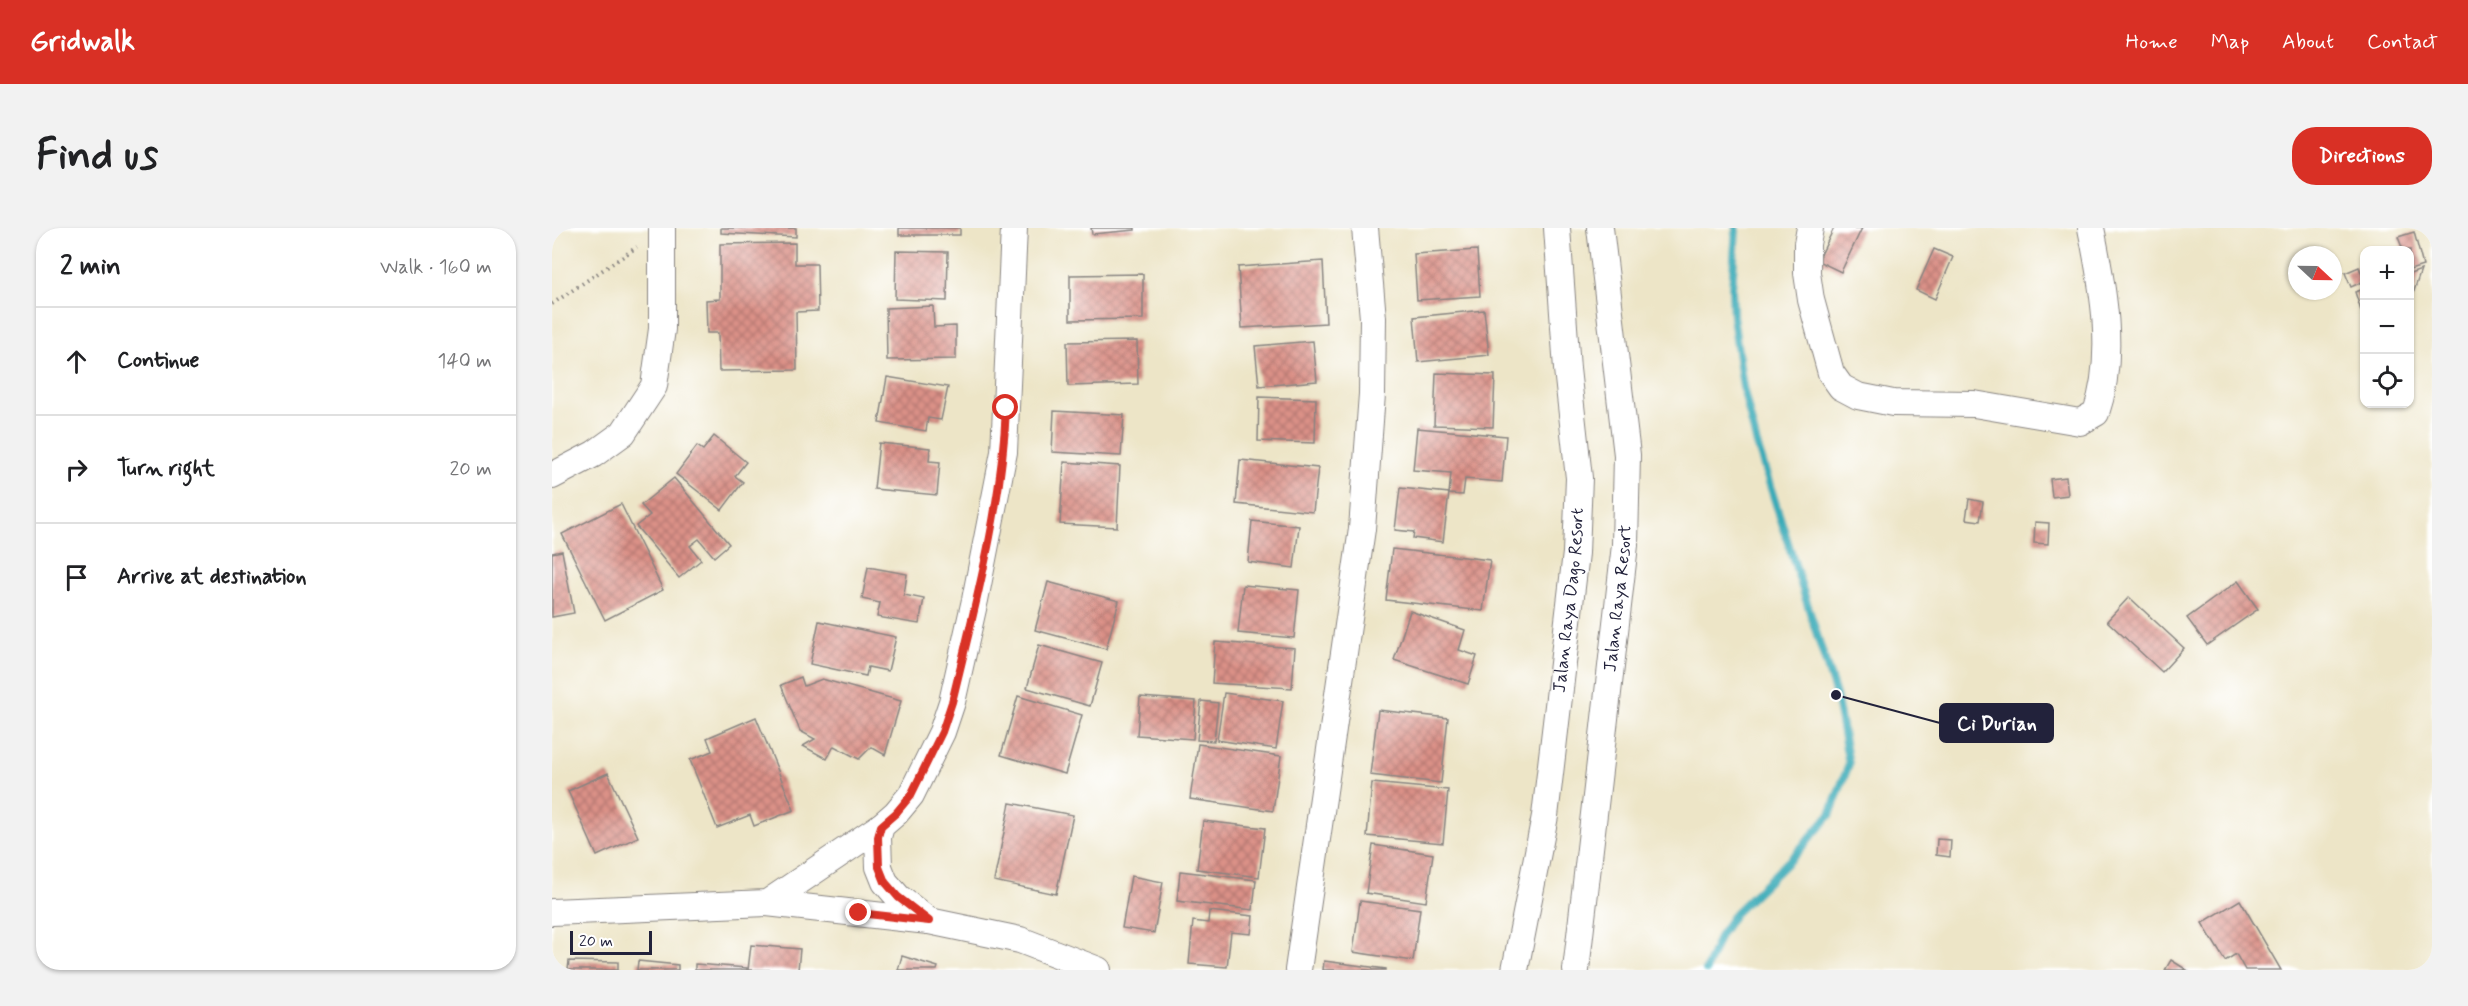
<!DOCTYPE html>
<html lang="en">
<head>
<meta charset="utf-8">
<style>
  body { margin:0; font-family:Mynerve,sans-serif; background:#f2f2f2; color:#202124 }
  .controls { position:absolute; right:18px; top:18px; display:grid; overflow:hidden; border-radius:12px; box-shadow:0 2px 4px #0004 }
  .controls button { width:54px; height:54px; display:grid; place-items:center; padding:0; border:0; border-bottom:2px solid #e0e0e0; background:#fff; color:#202124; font:30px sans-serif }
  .compass { position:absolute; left:1736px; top:18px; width:54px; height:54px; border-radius:50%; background:#fff; box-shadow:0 2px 4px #0004; rotate:112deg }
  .scale { position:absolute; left:18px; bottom:15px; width:82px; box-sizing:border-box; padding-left:6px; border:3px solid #22223b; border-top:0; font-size:16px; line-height:21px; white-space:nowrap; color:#22223b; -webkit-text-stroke:4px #fff; paint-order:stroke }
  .stop { position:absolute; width:18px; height:18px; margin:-14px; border:4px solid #d93025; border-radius:50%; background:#fff }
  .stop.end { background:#d93025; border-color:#fff; box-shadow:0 2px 6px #0008 }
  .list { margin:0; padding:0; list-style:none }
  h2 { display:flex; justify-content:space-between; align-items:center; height:78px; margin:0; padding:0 24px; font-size:26px }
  h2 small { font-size:20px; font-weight:400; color:#757577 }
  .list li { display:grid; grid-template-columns:39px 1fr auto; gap:18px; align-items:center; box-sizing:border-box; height:108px; padding:0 24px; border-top:2px solid #e0e0e0 }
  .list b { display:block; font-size:22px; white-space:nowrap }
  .list em { font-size:20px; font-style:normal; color:#757577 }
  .icon { flex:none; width:33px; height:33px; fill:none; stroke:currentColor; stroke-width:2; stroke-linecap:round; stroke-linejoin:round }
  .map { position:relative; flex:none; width:1880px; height:742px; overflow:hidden; border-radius:24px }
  header { display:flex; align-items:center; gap:36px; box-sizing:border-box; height:84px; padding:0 30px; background:#d93025; color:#fff }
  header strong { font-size:28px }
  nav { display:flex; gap:33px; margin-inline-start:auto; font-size:21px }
  .intro { display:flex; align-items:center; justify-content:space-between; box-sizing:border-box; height:144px; padding:0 36px }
  h1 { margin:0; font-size:42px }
  .button { padding:15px 27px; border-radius:24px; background:#d93025; color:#fff; font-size:21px; font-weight:700 }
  main { display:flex; gap:36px; padding:0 36px }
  aside { flex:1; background:#fff; border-radius:24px; box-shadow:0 2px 4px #0004 }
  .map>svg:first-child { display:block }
</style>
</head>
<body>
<header>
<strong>Gridwalk</strong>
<nav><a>Home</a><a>Map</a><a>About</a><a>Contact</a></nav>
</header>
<div class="intro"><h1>Find us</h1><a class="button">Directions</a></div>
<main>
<aside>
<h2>2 min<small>Walk · 160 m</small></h2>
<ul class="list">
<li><svg class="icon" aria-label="ahead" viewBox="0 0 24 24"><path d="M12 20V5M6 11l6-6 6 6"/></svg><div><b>Continue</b></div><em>140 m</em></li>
<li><svg class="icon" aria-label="right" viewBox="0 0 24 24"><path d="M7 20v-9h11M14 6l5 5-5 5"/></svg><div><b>Turn right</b></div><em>20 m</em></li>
<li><svg class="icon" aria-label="arrive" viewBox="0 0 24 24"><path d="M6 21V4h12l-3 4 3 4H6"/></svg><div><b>Arrive at destination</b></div></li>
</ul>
</aside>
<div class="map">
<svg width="1880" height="742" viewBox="0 0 1880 742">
  <defs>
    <pattern id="building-cross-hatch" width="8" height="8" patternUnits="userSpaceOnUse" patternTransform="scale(1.5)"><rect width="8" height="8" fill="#db9187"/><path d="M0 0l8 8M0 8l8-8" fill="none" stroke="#b17670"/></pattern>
  </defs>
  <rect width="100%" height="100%" fill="#fff"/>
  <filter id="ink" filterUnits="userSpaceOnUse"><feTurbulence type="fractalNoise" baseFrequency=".0167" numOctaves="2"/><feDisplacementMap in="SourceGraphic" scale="12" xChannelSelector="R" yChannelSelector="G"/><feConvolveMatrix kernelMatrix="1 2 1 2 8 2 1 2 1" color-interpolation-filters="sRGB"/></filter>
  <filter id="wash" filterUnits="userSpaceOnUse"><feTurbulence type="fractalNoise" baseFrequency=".008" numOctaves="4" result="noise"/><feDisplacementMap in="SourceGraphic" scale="24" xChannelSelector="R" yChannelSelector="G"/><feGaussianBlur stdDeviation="1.35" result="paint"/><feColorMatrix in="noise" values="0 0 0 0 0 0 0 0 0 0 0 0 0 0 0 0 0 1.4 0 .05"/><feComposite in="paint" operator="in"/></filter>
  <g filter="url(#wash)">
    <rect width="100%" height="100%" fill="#ede5c7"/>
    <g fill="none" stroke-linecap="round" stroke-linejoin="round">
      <polyline stroke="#3babb8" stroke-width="8" points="1154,742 1168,707 1183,685 1242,628 1278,587 1297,536 1284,467 1204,213 1191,159 1181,88 1180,61 1184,0"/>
    </g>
    <g id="blocks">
      <g fill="url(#building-cross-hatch)">
        <polygon points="169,0 244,0 244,9 169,5"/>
        <rect x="347" y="0" width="61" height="7"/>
        <polygon points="539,0 583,0 583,2 540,6"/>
        <polygon points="1282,0 1310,0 1289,44 1266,33"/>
        <polygon points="1862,4 1871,38 1858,42 1858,22 1851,22 1846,9"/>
        <polygon points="243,15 243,36 265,36 266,83 244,84 245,142 167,143 166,105 155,105 154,72 168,71 168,16"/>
        <polygon points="1382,21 1401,29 1383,71 1364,62"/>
        <polygon points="925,22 928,68 865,72 862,26"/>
        <polygon points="344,23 396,24 395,73 343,71"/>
        <polygon points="771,33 774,95 690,100 686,39"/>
        <polygon points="1807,39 1812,53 1799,59 1793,45"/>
        <polygon points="1869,42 1858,75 1858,46"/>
        <polygon points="591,46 591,91 518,92 518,47"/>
        <polygon points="1812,61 1812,92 1803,64"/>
        <polygon points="381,78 382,99 404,98 404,131 335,132 334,80"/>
        <polygon points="932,82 937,127 866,134 862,89"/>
        <polygon points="585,113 586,156 516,158 515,114"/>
        <polygon points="761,113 765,153 707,158 703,118"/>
        <polygon points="884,145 943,147 941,199 882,197"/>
        <polygon points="335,149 396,159 389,192 376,190 374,203 327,195"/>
        <polygon points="707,169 764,171 763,215 706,213"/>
        <polygon points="502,183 572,187 569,228 500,224"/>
        <polygon points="865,200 954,208 950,254 913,251 911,267 897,266 899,245 861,242"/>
        <polygon points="162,208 194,234 183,248 191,254 170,282 124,246 145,218 151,222"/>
        <polygon points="327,215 378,220 377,233 388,234 385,267 322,261"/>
        <polygon points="688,232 766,240 761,284 684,276"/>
        <polygon points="512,234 568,238 565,299 508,296"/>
        <polygon points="1514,249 1516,267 1500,269 1498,251"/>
        <polygon points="122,250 177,316 162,329 147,311 138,318 149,332 127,350 84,298 98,287 89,277"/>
        <polygon points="848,260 897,265 891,314 861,310 862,304 843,302"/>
        <polygon points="1417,271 1431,274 1428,293 1414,291"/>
        <polygon points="69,276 111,362 53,392 10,306"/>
        <polygon points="700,293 747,298 742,340 696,334"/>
        <polygon points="1483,294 1497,295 1496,316 1482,315"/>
        <polygon points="840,321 938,332 931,383 834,372"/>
        <polygon points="10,323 22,385 0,389 0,325"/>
        <polygon points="316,339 355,346 352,367 372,371 367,396 325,389 328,375 310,371"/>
        <polygon points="1686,353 1706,381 1655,417 1635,390"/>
        <polygon points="496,354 567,373 554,421 483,402"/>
        <polygon points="691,357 747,362 742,410 686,405"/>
        <polygon points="1577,369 1632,420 1610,444 1555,393"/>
        <polygon points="858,383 913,402 907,422 925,428 916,456 842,432"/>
        <polygon points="267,393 344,409 336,443 316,439 314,448 258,436"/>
        <polygon points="663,414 743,420 740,460 660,455"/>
        <polygon points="487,417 550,435 538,478 475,460"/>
        <polygon points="249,449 252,458 270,451 349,473 333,527 319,519 307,531 282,518 275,531 251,518 263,511 248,503 229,457"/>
        <polygon points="672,465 731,473 724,521 665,512"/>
        <polygon points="466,468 530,487 513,546 449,527"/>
        <polygon points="588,469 644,473 641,511 585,507"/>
        <polygon points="649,473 666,475 662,513 645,512"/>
        <polygon points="826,482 896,490 889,555 818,547"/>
        <polygon points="204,489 242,582 202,598 198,587 165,600 138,532 160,523 155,510"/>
        <polygon points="646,516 729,528 721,583 638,571"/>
        <polygon points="56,545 86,609 45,628 16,563"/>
        <polygon points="820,555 896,562 891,615 815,608"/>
        <polygon points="458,575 521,587 504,666 442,653"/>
        <polygon points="651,593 713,600 707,649 645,641"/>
        <polygon points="1385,611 1399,612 1398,629 1384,627"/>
        <polygon points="821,617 881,626 874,674 814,665"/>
        <polygon points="628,643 704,652 701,682 625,673"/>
        <polygon points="579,648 611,654 602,705 570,700"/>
        <polygon points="1688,672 1729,742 1693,742 1684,726 1673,733 1650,695"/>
        <polygon points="808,673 868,681 861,733 801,724"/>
        <polygon points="657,683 701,688 699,706 679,704 675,739 637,736 641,693 656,695"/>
        <polygon points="199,717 248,721 246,742 196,742"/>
        <polygon points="350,728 386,739 385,742 346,742"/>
        <polygon points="1619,732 1635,742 1613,742"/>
        <polygon points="17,733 66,734 66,742 16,742"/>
        <polygon points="86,733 126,737 126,742 85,742"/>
        <polygon points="772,733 834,741 834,742 771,742"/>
        <polygon points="143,736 195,740 195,742 143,742"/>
      </g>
    </g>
  </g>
  <g filter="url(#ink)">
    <use href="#blocks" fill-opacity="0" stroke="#888481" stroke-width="1.5"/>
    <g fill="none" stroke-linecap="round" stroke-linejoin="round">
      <g stroke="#888481" stroke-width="28">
        <g id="street">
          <polyline points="462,0 452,224 423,372 400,474 390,504 359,567 344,585 329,598 326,609 327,639 333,654 346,669 377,693 468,712 546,742"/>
          <path d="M1258,0L1255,16V45L1259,72L1279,145L1289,159L1306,168L1341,175L1422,176L1528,194L1544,185C1564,127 1551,59 1539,0"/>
          <polyline points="0,248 42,226 71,205 102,158 110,101 110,0"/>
          <polyline points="215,675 376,693"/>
          <polyline points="0,684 215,675 329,598"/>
          <polyline points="746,742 810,301 820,166 821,90 813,0"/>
          <path id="s1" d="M963,742L993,588L1024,325L1027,250L1015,141L1005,0"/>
          <path id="s2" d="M1024,742L1073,317L1075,227L1048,0"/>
        </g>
      </g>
      <polyline stroke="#888481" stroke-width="4" stroke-dasharray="1.5 4.5" stroke-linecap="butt" points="0,76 85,19"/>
      <use href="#street" stroke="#fff" stroke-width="26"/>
    </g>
  </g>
  <g fill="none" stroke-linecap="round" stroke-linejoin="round" filter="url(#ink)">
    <path stroke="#d93025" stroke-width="8" d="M307,685L377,693L346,669L333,654L327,639L326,609L329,598L344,585L359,567L390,504L400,474C423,378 450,280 454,180"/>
  </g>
  <g text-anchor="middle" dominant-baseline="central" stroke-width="4.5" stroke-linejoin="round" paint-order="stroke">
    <g font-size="18" fill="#22223b" stroke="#fff">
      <text stroke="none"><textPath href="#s2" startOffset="374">Jalan Raya Resort</textPath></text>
      <text stroke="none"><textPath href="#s1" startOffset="374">Jalan Raya Dago Resort</textPath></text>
    </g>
  </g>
  <path fill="none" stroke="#22223b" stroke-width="2" d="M1284 467L1388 495"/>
  <circle fill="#22223b" stroke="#fff" stroke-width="2" cx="1284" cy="467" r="6"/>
  <rect fill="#22223b" stroke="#22223b" stroke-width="2" x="1388" y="476" width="113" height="38" rx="6"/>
  <g font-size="20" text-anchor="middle" font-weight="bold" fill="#fff">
    <text x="1445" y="502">Ci Durian</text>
  </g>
</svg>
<div class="controls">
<button>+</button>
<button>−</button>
<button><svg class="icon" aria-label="locate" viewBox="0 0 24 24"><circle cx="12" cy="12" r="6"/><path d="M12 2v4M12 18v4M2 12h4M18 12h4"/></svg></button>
</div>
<svg class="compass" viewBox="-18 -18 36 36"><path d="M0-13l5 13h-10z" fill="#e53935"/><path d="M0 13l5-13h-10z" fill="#757577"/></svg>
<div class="scale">20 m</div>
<div class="stop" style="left:454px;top:180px"></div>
<div class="stop end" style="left:307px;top:685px"></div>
</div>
</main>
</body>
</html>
